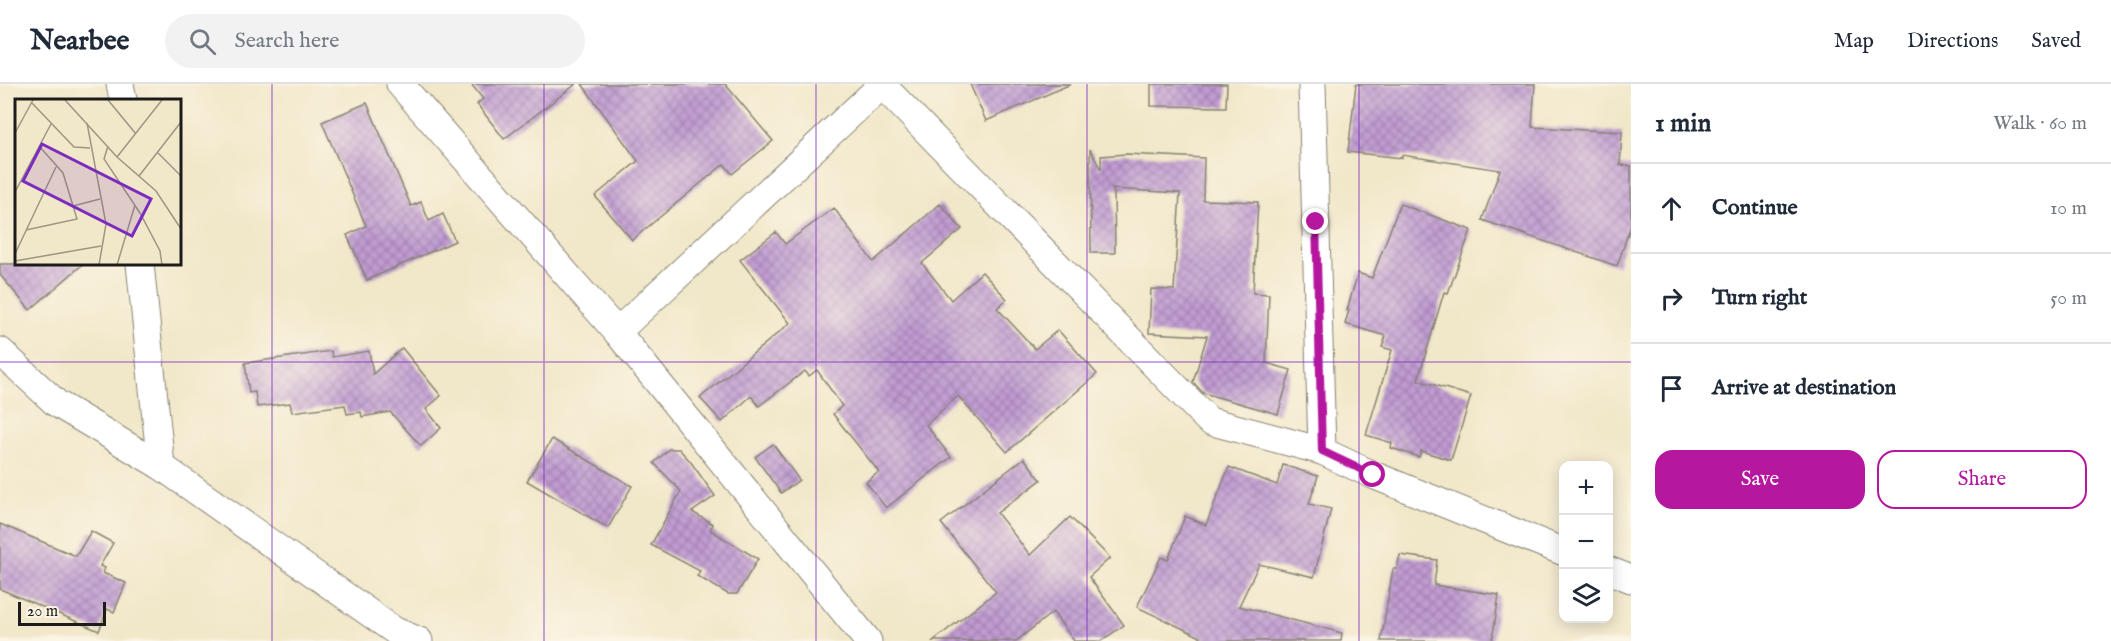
<!DOCTYPE html>
<html lang="en">
<head>
<meta charset="utf-8">
<style>
  body { margin:0; font-family:"IM FELL English",serif; background:#f2f2f3; color:#1f2937 }
  .controls { position:absolute; right:18px; bottom:18px; display:grid; overflow:hidden; border-radius:12px; box-shadow:0 3px 15px #0003 }
  .controls button { width:54px; height:54px; display:grid; place-items:center; padding:0; border:0; border-bottom:2px solid #e0e1e3; background:#fff; color:#1f2937; font:30px sans-serif }
  .scale { position:absolute; left:18px; bottom:15px; width:88px; box-sizing:border-box; padding-left:6px; border:3px solid #1c1c1c; border-top:0; font-size:16px; line-height:21px; white-space:nowrap; color:#1c1c1c; -webkit-text-stroke:4px #fcf5e5; paint-order:stroke }
  .stop { position:absolute; width:18px; height:18px; margin:-14px; border:4px solid #b5179e; border-radius:50%; background:#fff }
  .stop.end { background:#b5179e; border-color:#fff; box-shadow:0 2px 6px #0008 }
  .list { margin:0; padding:0; list-style:none }
  h2 { display:flex; justify-content:space-between; align-items:center; height:78px; margin:0; padding:0 24px; font-size:26px }
  h2 small { font-size:20px; font-weight:400; color:#747a83 }
  .list li { display:grid; grid-template-columns:39px 1fr auto; gap:18px; align-items:center; box-sizing:border-box; height:90px; padding:0 24px; border-top:2px solid #e0e1e3 }
  .list b { display:block; font-size:22px; white-space:nowrap }
  .list em { font-size:20px; font-style:normal; color:#747a83 }
  .actions { display:flex; gap:12px; padding:18px 24px }
  .actions a { flex:1; padding:14px 0; border:2px solid #b5179e; border-radius:18px; text-align:center; font-size:21px; color:#b5179e }
  .actions .main { background:#b5179e; color:#fff }
  .icon { flex:none; width:33px; height:33px; fill:none; stroke:currentColor; stroke-width:2; stroke-linecap:round; stroke-linejoin:round }
  .map { position:relative; flex:none; width:1631px; height:557px; overflow:hidden }
  header { display:flex; align-items:center; gap:36px; box-sizing:border-box; height:84px; padding:0 30px; background:#fff; border-bottom:2px solid #e0e1e3 }
  header strong { font-size:28px }
  nav { display:flex; gap:33px; margin-inline-start:auto; font-size:21px }
  .search { width:420px; height:54px; background:#f2f2f3; display:flex; align-items:center; gap:15px; box-sizing:border-box; padding:0 21px; border-radius:33px; color:#747a83; font-size:22px }
  main { display:flex }
  aside { flex:1; background:#fff }
  .map>svg:first-child { display:block }
</style>
</head>
<body>
<header>
<strong>Nearbee</strong>
<div class="search"><svg class="icon" aria-label="search" viewBox="0 0 24 24"><circle cx="10" cy="10" r="6"/><path d="M15 15l6 6"/></svg>Search here</div>
<nav><a>Map</a><a>Directions</a><a>Saved</a></nav>
</header>
<main>
<div class="map">
<svg width="1631" height="557" viewBox="0 0 1631 557">
  <defs>
    <pattern id="building-cross-hatch" width="8" height="8" patternUnits="userSpaceOnUse" patternTransform="scale(1.5)"><rect width="8" height="8" fill="#c19cd3"/><path d="M0 0l8 8M0 8l8-8" fill="none" stroke="#9c7eaa"/></pattern>
  </defs>
  <rect width="100%" height="100%" fill="#fcf5e5"/>
  <filter id="ink" filterUnits="userSpaceOnUse"><feTurbulence type="fractalNoise" baseFrequency=".0167" numOctaves="2"/><feDisplacementMap in="SourceGraphic" scale="12" xChannelSelector="R" yChannelSelector="G"/><feConvolveMatrix kernelMatrix="1 2 1 2 8 2 1 2 1" color-interpolation-filters="sRGB"/></filter>
  <filter id="wash" filterUnits="userSpaceOnUse"><feTurbulence type="fractalNoise" baseFrequency=".008" numOctaves="4" result="noise"/><feDisplacementMap in="SourceGraphic" scale="24" xChannelSelector="R" yChannelSelector="G"/><feGaussianBlur stdDeviation="1.35" result="paint"/><feColorMatrix in="noise" values="0 0 0 0 0 0 0 0 0 0 0 0 0 0 0 0 0 1.4 0 .05"/><feComposite in="paint" operator="in"/></filter>
  <g filter="url(#wash)">
    <rect width="100%" height="100%" fill="#f1e7c9"/>
    <g id="blocks">
      <g fill="url(#building-cross-hatch)">
        <polygon points="471,0 576,0 504,55 477,20 483,15"/>
        <polygon points="582,0 725,0 773,57 732,90 724,80 632,156 595,112 638,77"/>
        <polygon points="970,0 1071,0 986,37"/>
        <polygon points="1151,0 1227,0 1226,23 1151,22"/>
        <polygon points="1356,0 1535,0 1532,43 1622,48 1620,81 1631,82 1631,141 1617,182 1482,136 1500,86 1402,71 1402,74 1348,68"/>
        <polygon points="367,19 411,122 421,118 429,137 443,130 455,157 367,196 347,151 366,142 322,38"/>
        <polygon points="1090,65 1101,86 1101,72 1126,70 1204,74 1203,116 1258,118 1253,209 1269,210 1266,279 1291,286 1278,330 1203,309 1193,298 1207,252 1149,249 1151,205 1174,206 1180,109 1112,105 1114,109 1115,169 1091,169"/>
        <polygon points="940,120 962,145 922,179 951,216 982,188 1007,215 997,224 1035,265 1058,246 1097,290 1007,368 958,312 926,341 951,373 886,424 866,398 879,388 833,330 842,322 817,286 809,292 805,287 759,322 751,312 722,338 700,314 790,239 740,176 776,148 785,160 834,124 873,178"/>
        <polygon points="1400,120 1471,146 1448,209 1444,208 1418,296 1471,312 1451,376 1421,367 1419,373 1391,364 1392,359 1366,351 1392,266 1382,263 1386,252 1345,240 1349,226 1347,226 1358,189 1372,194"/>
        <polygon points="0,180 83,180 30,226 0,191"/>
        <polygon points="402,264 441,312 426,325 441,344 421,362 390,328 362,333 361,328 347,330 345,321 292,328 290,319 257,323 255,308 249,309 245,279 331,267 332,273 369,267 373,290"/>
        <polygon points="552,355 632,402 608,444 527,397"/>
        <polygon points="773,360 799,396 781,409 755,373"/>
        <polygon points="669,365 679,365 690,377 715,412 692,428 713,440 710,446 758,475 737,510 728,510 697,492 700,487 651,461 681,407 654,379"/>
        <polygon points="1024,374 1041,396 997,429 1030,471 1070,433 1110,474 1089,493 1124,541 1101,557 1074,557 1053,528 1016,557 933,557 996,508 941,439"/>
        <polygon points="1283,381 1318,392 1309,420 1331,425 1314,493 1259,480 1239,522 1342,549 1341,557 1209,557 1137,523 1161,473 1168,476 1185,432 1206,441 1229,383 1277,401"/>
        <polygon points="0,440 76,472 91,447 113,459 100,482 105,484 103,489 126,499 114,528 107,525 99,547 0,505"/>
        <polygon points="1400,471 1437,476 1434,501 1499,511 1492,557 1381,557 1393,485 1397,485"/>
      </g>
    </g>
  </g>
  <g filter="url(#ink)">
    <use href="#blocks" fill-opacity="0" stroke="#868272" stroke-width="1.5"/>
    <g fill="none" stroke-linecap="round" stroke-linejoin="round">
      <g stroke="#868272" stroke-width="29">
        <g id="minor">
          <polyline points="120,0 123,16"/>
          <polyline points="400,0 617,248 868,557"/>
          <polyline points="881,0 1209,337 1322,367 1373,391 1564,468"/>
          <polyline points="1312,0 1322,367"/>
          <polyline points="140,180 161,382"/>
          <polyline points="617,248 882,1"/>
          <polyline points="0,267 56,319 161,382 395,547 419,557"/>
          <polyline points="1608,486 1631,495"/>
        </g>
      </g>
      <use href="#minor" stroke="#fff" stroke-width="27"/>
    </g>
  </g>
  <g fill="none" stroke-linecap="round" stroke-linejoin="round" filter="url(#ink)">
    <polyline stroke="#b5179e" stroke-width="8" points="1316,138 1322,367 1373,391"/>
  </g>
  <path fill="none" stroke="#7b2cbf" stroke-width="1.5" stroke-opacity="0.55" d="M272,0V557M544,0V557M816,0V557M1087,0V557M1359,0V557M0,278H1631"/>
  <g transform="translate(15 15)">
    <rect width="166" height="166" fill="#f1e7c9"/>
    <path fill="none" stroke="#9c9684" stroke-width="1.5" d="M50,1L102,58L141,92L166,130M93,1L121,35M16,3L59,48L75,49M72,24L91,125L84,166M0,34L18,1M93,47L89,60L125,114L145,152L147,166M143,54L166,77M102,58L147,1M124,77L166,23M0,93L36,25M58,107L85,100M11,131L62,120L48,74L24,47M0,155L41,68M0,162L86,147M102,166L120,106"/>
    <path fill="#7b2cbf" fill-opacity="0.15" stroke="#7b2cbf" stroke-width="3" d="M27,45L136,100L117,137L8,82Z"/>
    <rect width="166" height="166" fill="none" stroke="#1c1c1c" stroke-width="3"/>
  </g>
</svg>
<div class="controls">
<button>+</button>
<button>−</button>
<button><svg class="icon" aria-label="layers" viewBox="0 0 24 24"><path d="M12 4l9 5-9 5-9-5zM3 14l9 5 9-5"/></svg></button>
</div>
<div class="scale">20 m</div>
<div class="stop" style="left:1373px;top:391px"></div>
<div class="stop end" style="left:1316px;top:138px"></div>
</div>
<aside>
<h2>1 min<small>Walk · 60 m</small></h2>
<ul class="list">
<li><svg class="icon" aria-label="ahead" viewBox="0 0 24 24"><path d="M12 20V5M6 11l6-6 6 6"/></svg><div><b>Continue</b></div><em>10 m</em></li>
<li><svg class="icon" aria-label="right" viewBox="0 0 24 24"><path d="M7 20v-9h11M14 6l5 5-5 5"/></svg><div><b>Turn right</b></div><em>50 m</em></li>
<li><svg class="icon" aria-label="arrive" viewBox="0 0 24 24"><path d="M6 21V4h12l-3 4 3 4H6"/></svg><div><b>Arrive at destination</b></div></li>
</ul>
<div class="actions"><a class="main">Save</a><a>Share</a></div>
</aside>
</main>
</body>
</html>
